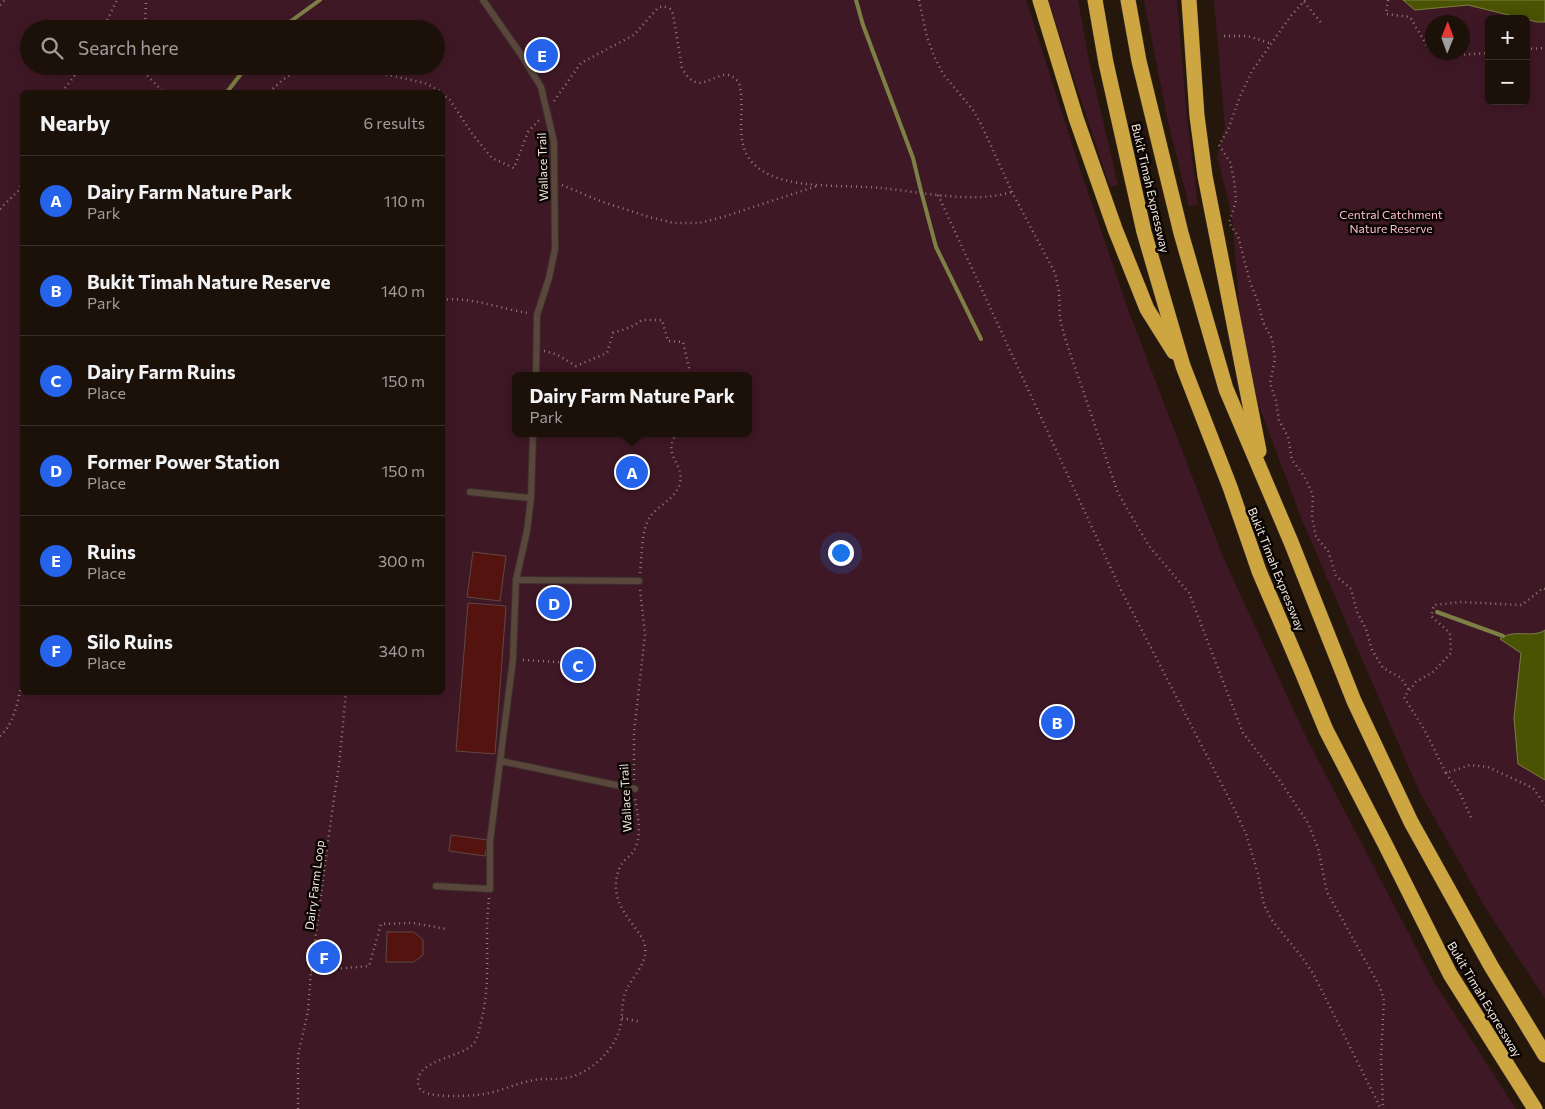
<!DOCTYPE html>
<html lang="en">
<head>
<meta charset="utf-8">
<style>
  body { margin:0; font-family:Commissioner,sans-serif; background:#291f17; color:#f1f3f6 }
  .controls { position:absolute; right:15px; top:15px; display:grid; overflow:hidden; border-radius:8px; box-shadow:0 2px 12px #0003 }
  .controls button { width:45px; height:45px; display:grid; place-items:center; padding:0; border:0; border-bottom:1px solid #3a312a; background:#1c1109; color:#f1f3f6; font:25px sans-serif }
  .compass { position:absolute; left:1425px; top:15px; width:45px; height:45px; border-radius:50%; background:#1c1109; box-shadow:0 2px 12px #0003; rotate:1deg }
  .you { position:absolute; left:840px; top:552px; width:18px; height:18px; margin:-12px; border:4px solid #fff; border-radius:50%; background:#1a73e8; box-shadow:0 0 0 8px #1a73e833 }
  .badge { display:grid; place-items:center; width:32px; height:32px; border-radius:50%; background:#2563eb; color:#fff; font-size:16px; font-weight:700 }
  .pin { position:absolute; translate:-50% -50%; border:2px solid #fff; box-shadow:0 1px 5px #0006 }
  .popup { position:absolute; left:512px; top:372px; width:240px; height:65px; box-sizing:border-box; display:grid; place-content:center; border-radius:8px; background:#1c1109; filter:drop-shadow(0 1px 4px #0005); font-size:16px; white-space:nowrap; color:#a09d9c }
  .popup b { font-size:19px; color:#f1f3f6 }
  .popup::after { content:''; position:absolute; left:50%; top:100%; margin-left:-10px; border:10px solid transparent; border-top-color:#1c1109 }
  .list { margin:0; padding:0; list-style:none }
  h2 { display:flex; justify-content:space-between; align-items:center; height:65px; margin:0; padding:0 20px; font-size:21px }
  h2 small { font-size:16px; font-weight:400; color:#a09d9c }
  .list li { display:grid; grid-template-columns:32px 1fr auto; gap:15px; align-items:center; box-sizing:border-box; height:90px; padding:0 20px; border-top:1px solid #3a312a }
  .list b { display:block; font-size:19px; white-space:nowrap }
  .list p { margin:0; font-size:16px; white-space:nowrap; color:#a09d9c }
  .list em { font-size:16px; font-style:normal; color:#a09d9c }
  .icon { flex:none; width:28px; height:28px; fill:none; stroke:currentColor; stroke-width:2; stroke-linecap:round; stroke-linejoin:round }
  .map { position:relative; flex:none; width:1545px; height:1109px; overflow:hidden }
  .search { position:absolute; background:#1c1109; box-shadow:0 2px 12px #0003; left:20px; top:20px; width:425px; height:55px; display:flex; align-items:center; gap:12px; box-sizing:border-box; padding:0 18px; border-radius:28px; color:#a09d9c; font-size:19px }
  .panel { position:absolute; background:#1c1109; box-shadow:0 2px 12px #0003; left:20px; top:90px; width:425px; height:605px; border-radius:8px }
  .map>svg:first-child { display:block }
</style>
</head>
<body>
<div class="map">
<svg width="1545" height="1109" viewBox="0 0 1545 1109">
  <rect width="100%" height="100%" fill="#26170c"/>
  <g fill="#3f1826" fill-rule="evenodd">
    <path d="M0,0H1026L1080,169L1129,312L1223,557L1307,739L1434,982L1516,1109H0ZM29,29H436V66H29ZM22,92H442V692H22ZM516,376H748V433H516Z"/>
    <polygon points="1048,0 1078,0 1090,66 1118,185 1110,187"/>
    <polygon points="1144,0 1177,0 1187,118 1198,205 1189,206 1168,122"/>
    <path d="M1214,0H1545V999L1485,907L1419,791L1302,520L1259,406L1242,339L1232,216L1217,156L1225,128ZM1489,19H1526V101H1489ZM1432,22H1462V52H1432Z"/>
  </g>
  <g fill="#495301" stroke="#7c8044">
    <polygon points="1403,0 1545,0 1545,22 1537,22 1468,5 1415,10"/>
    <path d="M1545,630V780L1518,764L1514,718L1521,653L1500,639C1514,628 1532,639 1545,630Z"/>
  </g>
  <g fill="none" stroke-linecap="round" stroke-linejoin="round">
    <g stroke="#7c8044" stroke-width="4">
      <polyline points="856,0 863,25 913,158 921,191 936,247 981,339"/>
      <polyline points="280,29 320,0"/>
      <polyline points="227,92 247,66"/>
      <polyline points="1437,612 1503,636"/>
    </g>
  </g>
  <g fill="#54130e" stroke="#5e4844">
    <polygon points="473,552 506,556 500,601 467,597"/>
    <polygon points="468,603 506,606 495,754 456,751"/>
    <polygon points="451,835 488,840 485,856 449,851"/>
    <polygon points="387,932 414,932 423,940 423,955 414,962 386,962"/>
    <polygon points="327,948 331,951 330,956 331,960 328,963 324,963 321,966 318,966 315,962 317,958 316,952 319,950 323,950"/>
  </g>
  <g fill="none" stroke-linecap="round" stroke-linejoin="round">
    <g stroke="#3c312d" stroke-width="8">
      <g id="lane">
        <polyline points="483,0 520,53 541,87 554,142 555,249 549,278 537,315 536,376"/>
        <polyline points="470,492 531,498"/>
        <polyline points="516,580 639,581"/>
        <polyline points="501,761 635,789"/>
        <polyline points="436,886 490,889 490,841 513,659 516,580 527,531 531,498 533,433"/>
      </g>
    </g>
    <g stroke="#3c312d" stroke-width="16">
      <g id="highway">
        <polyline points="1040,0 1076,118 1115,229 1147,309 1174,352"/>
        <polyline points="1095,0 1106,63 1144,232 1183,366 1230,487 1259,571 1300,667 1326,730 1385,844 1450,974 1535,1109"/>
        <polyline points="1128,0 1139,61 1181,233 1226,389 1291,542 1354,701 1411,822 1491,966 1545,1055"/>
        <polyline points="1189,0 1197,116 1205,176 1259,451"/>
      </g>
    </g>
    <g stroke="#8d8077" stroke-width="2.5" stroke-dasharray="1 4" stroke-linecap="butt">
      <polyline points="919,0 927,37 934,56 943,74 973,110 981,124 1012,192 1055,273 1059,291 1060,319 1065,338 1118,493 1149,546 1189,593 1243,733 1278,778 1308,823 1318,848 1327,892 1380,987 1384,1001 1381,1056 1383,1109"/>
      <polyline points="1305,0 1290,17 1252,71 1240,96 1228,130 1219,145 1230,162 1234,179 1236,201 1229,223 1238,236 1250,282 1258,302 1263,322 1272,339 1275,359 1270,383 1276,401 1279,420 1288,437 1292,460 1304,476 1313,495 1312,517 1316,537 1328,551 1336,576 1351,589 1357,612 1366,629 1372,650 1383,668 1401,678 1409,690"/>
      <polyline points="1388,0 1386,14 1410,17 1430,51 1432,52"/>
      <polyline points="1304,2 1323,25"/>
      <polyline points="0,5 5,0"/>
      <polyline points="103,29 117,0"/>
      <polyline points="145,29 146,0"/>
      <polyline points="1224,36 1248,36 1272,44"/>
      <polyline points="1526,49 1545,48"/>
      <polyline points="1435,52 1445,56 1489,53"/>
      <polyline points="144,66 148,76 162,91"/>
      <polyline points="347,66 425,83 442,92"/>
      <polyline points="62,92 82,66"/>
      <polyline points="127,92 162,91 164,92"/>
      <polyline points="269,92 284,79 305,66"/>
      <polyline points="442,93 450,100 473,135 492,158 514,168 528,132 540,119"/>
      <path d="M554,101L581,63L634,35L657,9L660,7L663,6L670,9L673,14L682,68C702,105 720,57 739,83C747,110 731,145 756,166C784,191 845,184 881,188C922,192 972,204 1012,192"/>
      <polyline points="562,185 600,201 649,217 674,223 699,223 723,217 817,186"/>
      <polyline points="938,195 1120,588 1234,808 1246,834 1258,874 1264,905 1271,919 1301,956 1314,975 1381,1109"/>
      <polyline points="0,209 19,190 22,183"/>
      <path d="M442,300C468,296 502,309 528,313"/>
      <polyline points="544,351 556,354 576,366 607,353 613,333 631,327 642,320 662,320 668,341 683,342 689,368 689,376"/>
      <path d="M640,573C642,558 641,529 650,517C658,505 676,499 680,483C685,463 661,456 677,433"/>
      <polyline points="1545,589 1543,588 1522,605 1460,602 1434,605 1431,616 1450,633 1451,653 1433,672 1416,682 1404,697 1424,729 1446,773 1470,765 1488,767 1533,788 1545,805"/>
      <polyline points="523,660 571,663"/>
      <path d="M0,736C15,722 17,703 22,684"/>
      <polyline points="1446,773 1460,793 1472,820"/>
      <polyline points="634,780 634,732 645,635 640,589"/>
      <path d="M489,898C488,909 487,920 487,932C487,962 489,992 481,1022C479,1029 478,1038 474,1043C463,1058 410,1060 419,1087C423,1099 465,1096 476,1095C496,1094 515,1083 534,1080C544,1078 555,1080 565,1078C588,1075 612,1053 619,1031C623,1019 621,1005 625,993C631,977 648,965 645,946C643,937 638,933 634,926C626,916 617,903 616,889C615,880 618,868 624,861C629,856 634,853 636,846C642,832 637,812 635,798"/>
      <polyline points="311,971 369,966 381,924 413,923 446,929"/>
      <polyline points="622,1018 641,1022"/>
      <polyline points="298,1109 298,1055 308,1011 311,971 332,812 339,765 346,692"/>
    </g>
    <use href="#lane" stroke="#59473b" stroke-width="6"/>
    <use href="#highway" stroke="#cda641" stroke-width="15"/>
  </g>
  <g text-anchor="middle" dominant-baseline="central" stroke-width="5" stroke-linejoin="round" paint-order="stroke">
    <g font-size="12" fill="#f3e8e0" stroke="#0a0502">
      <text transform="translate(542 167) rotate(-92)">Wallace Trail</text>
      <text transform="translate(1151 188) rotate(77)">Bukit Timah Expressway</text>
      <text transform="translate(1277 569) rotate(68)">Bukit Timah Expressway</text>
      <text transform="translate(625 798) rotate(-93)">Wallace Trail</text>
      <text transform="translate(314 885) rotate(-83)">Dairy Farm Loop</text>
      <text transform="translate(1485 999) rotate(59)">Bukit Timah Expressway</text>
    </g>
    <g font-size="12" fill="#fdbed1" stroke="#0a0502">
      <text x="1391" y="214">Central Catchment<tspan x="1391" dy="14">Nature Reserve</tspan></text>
    </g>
  </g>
</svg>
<div class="controls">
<button>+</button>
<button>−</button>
</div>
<svg class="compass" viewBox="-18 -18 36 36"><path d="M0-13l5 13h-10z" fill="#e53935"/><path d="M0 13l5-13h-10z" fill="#a09d9c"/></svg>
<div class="you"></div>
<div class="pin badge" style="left:632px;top:472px">A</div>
<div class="popup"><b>Dairy Farm Nature Park</b>Park</div>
<div class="pin badge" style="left:1057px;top:722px">B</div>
<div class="pin badge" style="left:578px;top:665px">C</div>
<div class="pin badge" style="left:554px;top:603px">D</div>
<div class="pin badge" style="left:542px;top:55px">E</div>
<div class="pin badge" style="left:324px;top:957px">F</div>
<div class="search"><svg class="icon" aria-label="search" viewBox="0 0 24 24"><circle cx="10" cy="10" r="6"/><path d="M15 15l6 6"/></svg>Search here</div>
<section class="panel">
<h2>Nearby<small>6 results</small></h2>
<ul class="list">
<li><span class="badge">A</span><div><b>Dairy Farm Nature Park</b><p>Park</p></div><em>110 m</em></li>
<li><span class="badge">B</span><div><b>Bukit Timah Nature Reserve</b><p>Park</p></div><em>140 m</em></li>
<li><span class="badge">C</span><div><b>Dairy Farm Ruins</b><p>Place</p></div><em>150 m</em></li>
<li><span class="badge">D</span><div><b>Former Power Station</b><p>Place</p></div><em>150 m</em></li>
<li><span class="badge">E</span><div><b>Ruins</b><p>Place</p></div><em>300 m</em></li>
<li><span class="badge">F</span><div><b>Silo Ruins</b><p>Place</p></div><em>340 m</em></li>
</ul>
</section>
</div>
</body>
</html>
